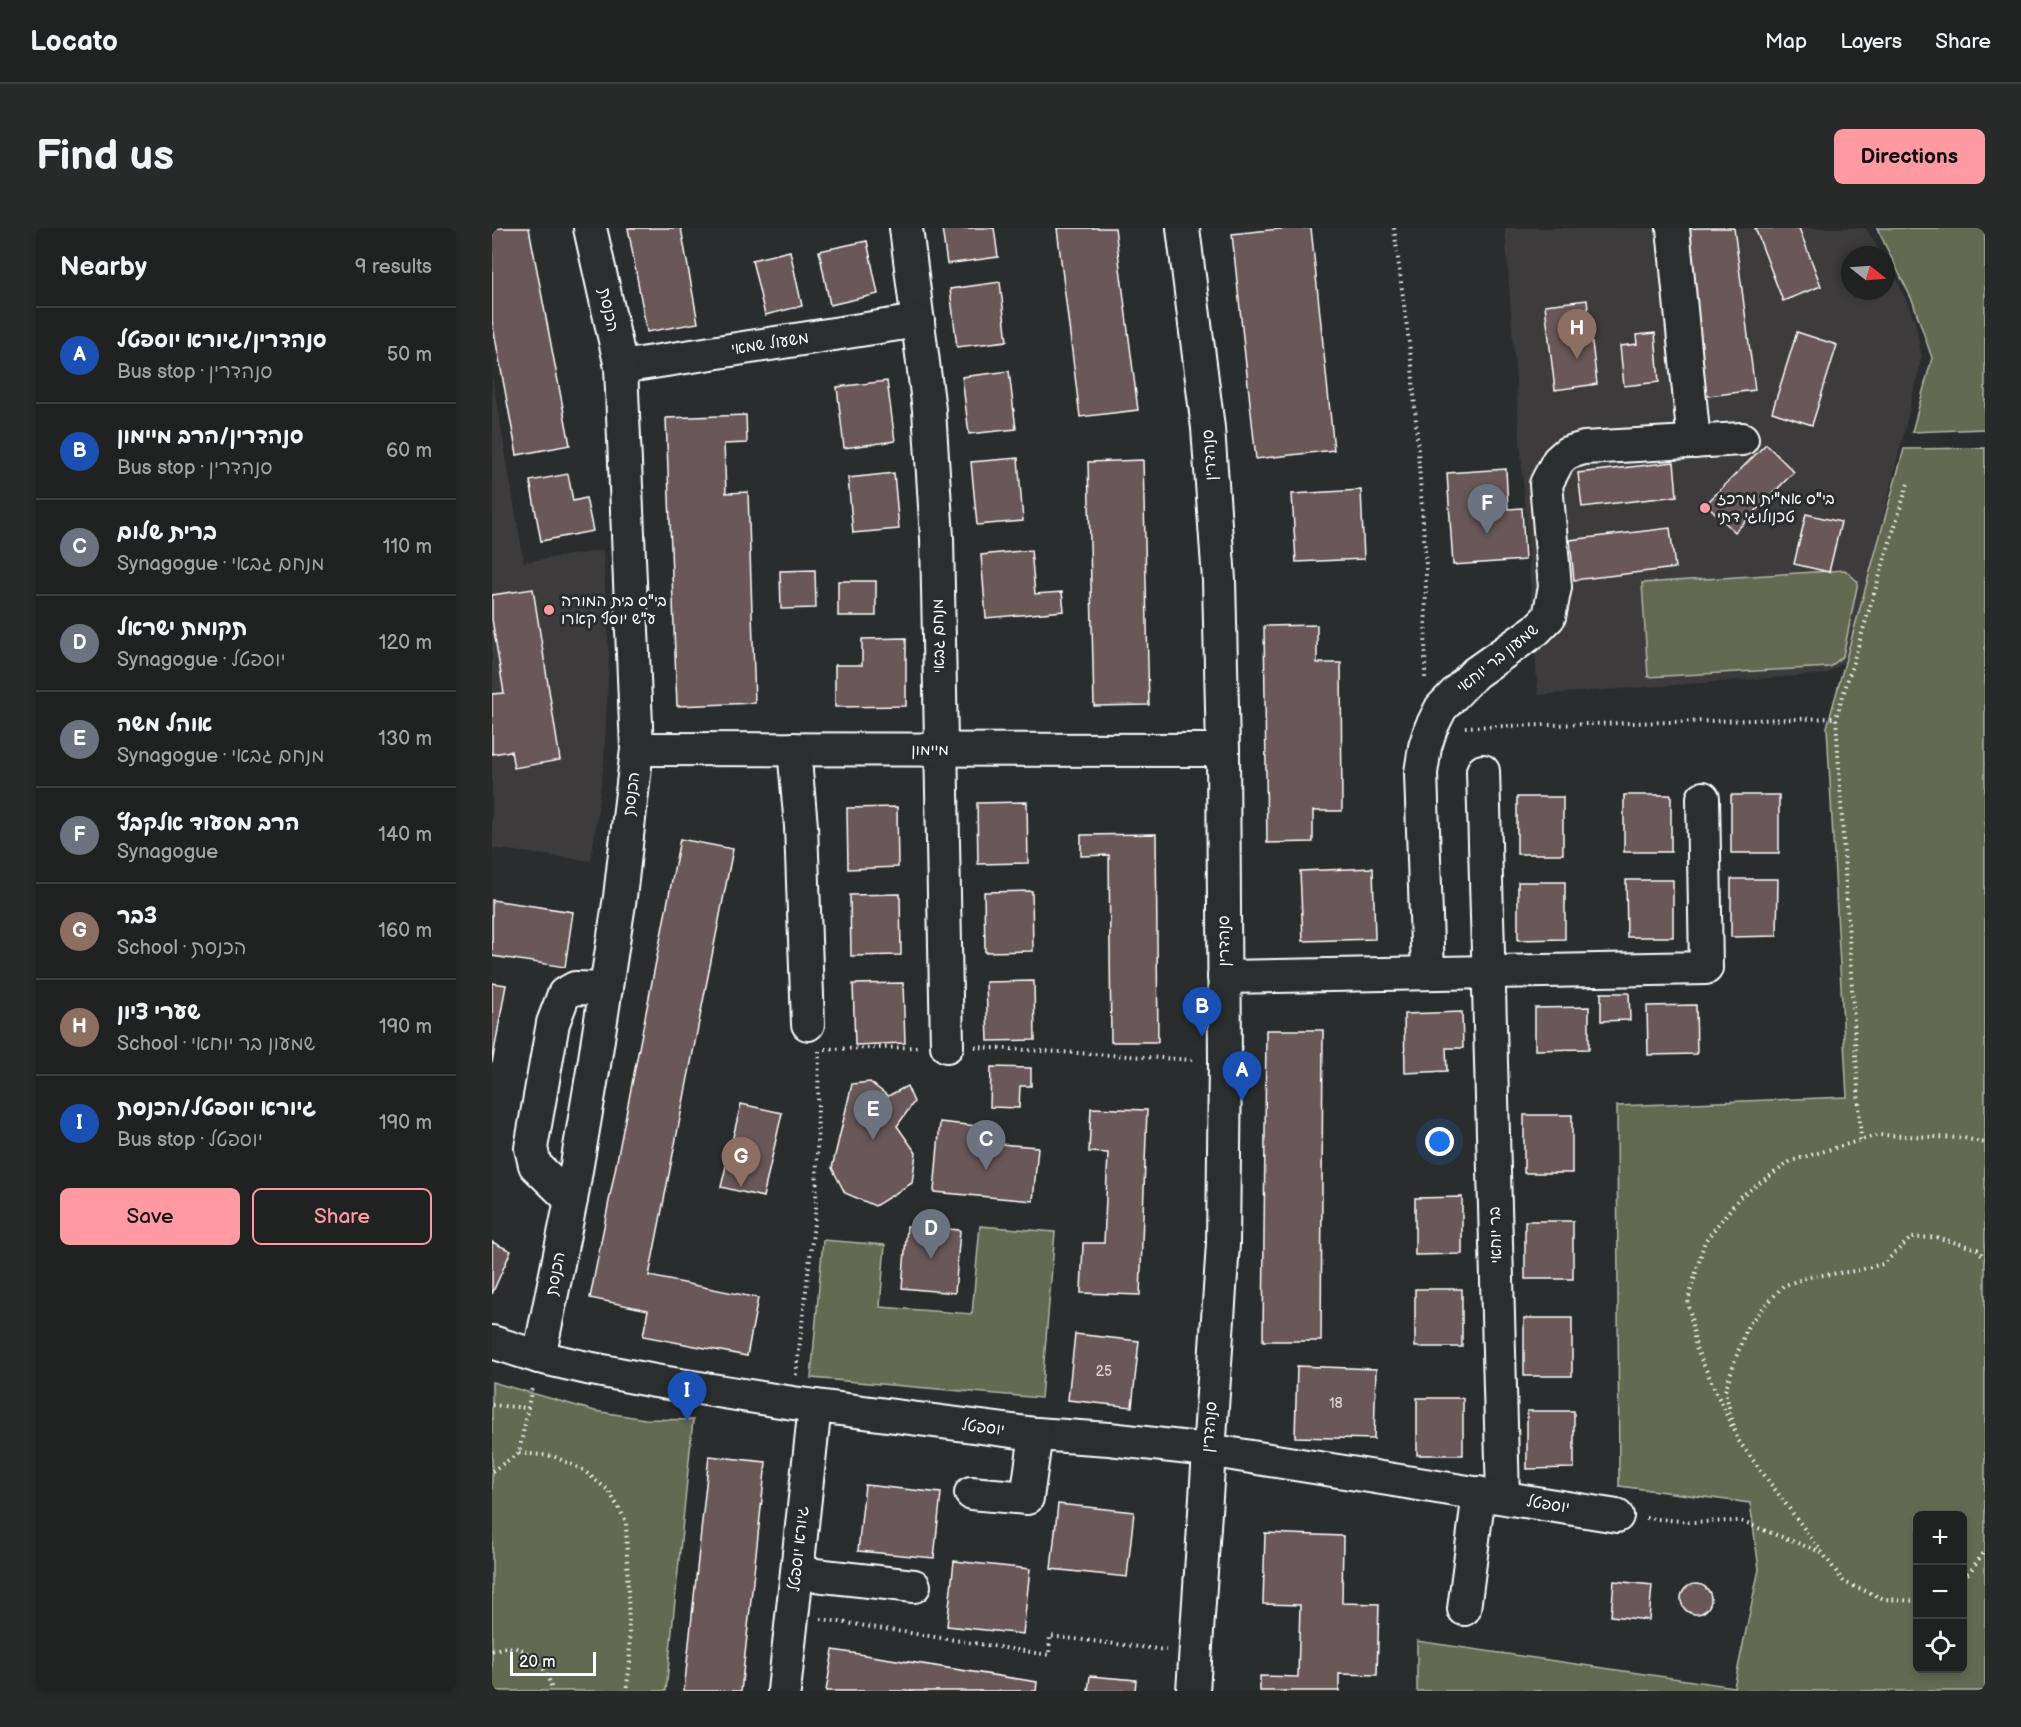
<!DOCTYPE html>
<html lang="en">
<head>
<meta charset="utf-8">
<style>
  body { margin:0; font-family:"Balsamiq Sans","Playpen Sans Hebrew",sans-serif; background:#282a2a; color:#f1f3f6 }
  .controls { position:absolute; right:18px; bottom:18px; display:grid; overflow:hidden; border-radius:9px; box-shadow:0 3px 9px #0003 }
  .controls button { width:54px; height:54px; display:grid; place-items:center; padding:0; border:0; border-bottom:2px solid #3d3f40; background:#202222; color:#f1f3f6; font:30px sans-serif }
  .compass { position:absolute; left:1349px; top:18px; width:54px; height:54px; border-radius:50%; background:#202222; box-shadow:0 3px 9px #0003; rotate:107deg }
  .scale { position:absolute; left:18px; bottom:15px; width:86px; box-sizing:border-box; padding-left:6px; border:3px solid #fff; border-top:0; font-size:16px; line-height:21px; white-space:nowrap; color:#fff; -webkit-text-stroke:4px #2a2d2e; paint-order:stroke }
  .you { position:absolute; left:948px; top:914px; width:21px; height:21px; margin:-15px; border:4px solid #fff; border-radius:50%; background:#1a73e8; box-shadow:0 0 0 9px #1a73e833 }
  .badge { display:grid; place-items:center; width:39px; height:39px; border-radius:50%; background:#ff9aa2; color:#fff; font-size:20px; font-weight:700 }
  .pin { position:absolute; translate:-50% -50px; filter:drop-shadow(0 2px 3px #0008) }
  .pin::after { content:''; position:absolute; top:32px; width:21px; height:18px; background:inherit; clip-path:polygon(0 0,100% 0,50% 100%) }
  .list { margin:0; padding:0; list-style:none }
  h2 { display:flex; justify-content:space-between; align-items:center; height:78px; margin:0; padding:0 24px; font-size:26px }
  h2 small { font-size:20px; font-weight:400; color:#a2a4a5 }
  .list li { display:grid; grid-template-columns:39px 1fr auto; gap:18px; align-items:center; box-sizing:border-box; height:96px; padding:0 24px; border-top:2px solid #3d3f40 }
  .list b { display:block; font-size:22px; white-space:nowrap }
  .list p { margin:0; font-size:20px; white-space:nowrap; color:#a2a4a5 }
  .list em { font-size:20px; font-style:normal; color:#a2a4a5 }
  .actions { display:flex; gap:12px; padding:18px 24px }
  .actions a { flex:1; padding:14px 0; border:2px solid #ff9aa2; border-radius:9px; text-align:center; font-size:21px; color:#ff9aa2 }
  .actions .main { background:#ff9aa2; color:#111 }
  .icon { flex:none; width:33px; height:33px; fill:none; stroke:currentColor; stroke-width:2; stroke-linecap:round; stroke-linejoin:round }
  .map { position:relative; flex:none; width:1493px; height:1463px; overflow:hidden; border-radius:9px }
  header { display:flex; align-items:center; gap:36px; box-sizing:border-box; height:84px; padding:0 30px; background:#202222; border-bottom:2px solid #3d3f40 }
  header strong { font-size:28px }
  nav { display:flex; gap:33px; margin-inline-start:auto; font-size:21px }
  .intro { display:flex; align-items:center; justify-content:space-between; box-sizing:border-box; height:144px; padding:0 36px }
  h1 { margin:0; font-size:42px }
  .button { padding:15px 27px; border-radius:9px; background:#ff9aa2; color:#111; font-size:21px; font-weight:700 }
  main { display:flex; gap:36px; padding:0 36px }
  aside { flex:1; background:#202222; border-radius:9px; box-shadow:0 3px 9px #0003 }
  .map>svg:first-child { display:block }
</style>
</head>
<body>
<header>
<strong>Locato</strong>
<nav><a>Map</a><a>Layers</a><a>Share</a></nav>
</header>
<div class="intro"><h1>Find us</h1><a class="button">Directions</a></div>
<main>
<aside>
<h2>Nearby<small>9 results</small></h2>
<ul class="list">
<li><span class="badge" style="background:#1a4fb4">A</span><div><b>סנהדרין/גיורא יוספטל</b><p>Bus stop · סנהדרין</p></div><em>50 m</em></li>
<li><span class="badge" style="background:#1a4fb4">B</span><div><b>סנהדרין/הרב מיימון</b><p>Bus stop · סנהדרין</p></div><em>60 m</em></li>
<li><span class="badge" style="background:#6b7280">C</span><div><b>ברית שלום</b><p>Synagogue · מנחם גבאי</p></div><em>110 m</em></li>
<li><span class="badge" style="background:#6b7280">D</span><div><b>תקומת ישראל</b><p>Synagogue · יוספטל</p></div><em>120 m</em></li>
<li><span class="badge" style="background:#6b7280">E</span><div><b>אוהל משה</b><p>Synagogue · מנחם גבאי</p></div><em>130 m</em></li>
<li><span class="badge" style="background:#6b7280">F</span><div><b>הרב מסעוד אלקבץ</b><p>Synagogue</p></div><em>140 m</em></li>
<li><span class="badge" style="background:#8d6e63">G</span><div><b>צבר</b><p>School · הכנסת</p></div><em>160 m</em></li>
<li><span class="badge" style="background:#8d6e63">H</span><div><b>שערי ציון</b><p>School · שמעון בר יוחאי</p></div><em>190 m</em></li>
<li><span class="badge" style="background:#1a4fb4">I</span><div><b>גיורא יוספטל/הכנסת</b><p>Bus stop · יוספטל</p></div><em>190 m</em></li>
</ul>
<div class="actions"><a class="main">Save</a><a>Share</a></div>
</aside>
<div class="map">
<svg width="1493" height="1463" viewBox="0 0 1493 1463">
  <rect width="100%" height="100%" fill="#2a2d2e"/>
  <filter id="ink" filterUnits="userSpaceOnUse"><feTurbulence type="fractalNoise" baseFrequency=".0167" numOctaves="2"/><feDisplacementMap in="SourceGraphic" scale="12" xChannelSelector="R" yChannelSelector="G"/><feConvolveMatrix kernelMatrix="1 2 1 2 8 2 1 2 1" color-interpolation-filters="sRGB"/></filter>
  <g filter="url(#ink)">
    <g fill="#3e3a3b">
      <polygon points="1013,0 1374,0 1390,27 1358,27 1358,63 1394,63 1394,33 1403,48 1423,92 1430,129 1357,431 1334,446 1046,467"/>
      <polygon points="0,147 32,334 111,322 117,429 112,534 99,633 0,620"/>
    </g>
    <g fill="#646b51" stroke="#b2b5a8" stroke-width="1.5" fill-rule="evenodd">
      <polygon points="1385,0 1493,0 1493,201 1420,204 1440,130 1421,74"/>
      <path d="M1493,220V1463H925V1413L1242,1459L1267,1341L1258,1275L1127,1258L1125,878L1355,869L1335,499L1412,221ZM1426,1288H1470V1440H1426Z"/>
      <polygon points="1353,342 1366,354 1351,428 1338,439 1156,449 1150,355"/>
      <polygon points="488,998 563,1004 549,1170 319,1150 331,1012 393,1017 388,1079 480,1086"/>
      <polygon points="0,1154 103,1183 153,1191 201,1192 174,1463 0,1463"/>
    </g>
    <g fill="#6b5858" stroke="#fff" stroke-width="1.5">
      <polygon points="0,0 37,0 78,217 25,227 0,93"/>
      <polygon points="136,0 189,0 206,95 155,104"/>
      <polygon points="450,0 502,0 506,29 455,36"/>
      <polygon points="565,0 623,0 646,182 588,189"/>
      <polygon points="797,0 819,0 842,222 764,231 740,6"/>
      <polygon points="1205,0 1242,0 1263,162 1209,169 1187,2"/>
      <polygon points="1263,0 1307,0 1329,58 1291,73"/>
      <polygon points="375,13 386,66 338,77 327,23"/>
      <polygon points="298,23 310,78 273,87 260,32"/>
      <polygon points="508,54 515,113 465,119 458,61"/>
      <polygon points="1095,72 1105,156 1063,162 1053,77"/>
      <polygon points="1305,104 1345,117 1320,197 1280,184"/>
      <polygon points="1163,105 1167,154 1132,158 1128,118 1145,116 1144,107"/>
      <polygon points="517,143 524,201 477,206 470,149"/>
      <polygon points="395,153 403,213 352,220 345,159"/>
      <polygon points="254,187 255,215 232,216 234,265 256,264 263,475 185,478 174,190"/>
      <polygon points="1274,216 1302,244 1243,304 1214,276"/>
      <polygon points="526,230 531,293 485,297 479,234"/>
      <polygon points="651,232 657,477 602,478 596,234"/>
      <polygon points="1182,234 1185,268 1090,279 1086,245"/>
      <polygon points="1014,241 1016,281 1030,280 1033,332 961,337 955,245"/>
      <polygon points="402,245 407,301 361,305 356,250"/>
      <polygon points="76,246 81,273 94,270 101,303 49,313 38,253"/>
      <polygon points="869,262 872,331 804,334 800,266"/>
      <polygon points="1314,286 1349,294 1337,344 1302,336"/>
      <polygon points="1178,300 1183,340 1082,352 1078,312"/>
      <polygon points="539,322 543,366 570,364 572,383 494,390 489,327"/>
      <polygon points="323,342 324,380 289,381 288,343"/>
      <rect x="346" y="353" width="38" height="35"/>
      <polygon points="41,361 68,532 22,540 19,523 0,526 0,466 12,465 0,391 0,367"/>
      <polygon points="825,397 825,435 849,435 850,583 821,583 821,614 775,615 772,398"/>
      <polygon points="414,410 414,478 343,479 343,437 370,437 370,411"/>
      <rect x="1132" y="567" width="47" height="57"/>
      <rect x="1239" y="567" width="48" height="58"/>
      <rect x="1025" y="569" width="46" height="57"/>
      <polygon points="535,574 536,635 486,636 485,575"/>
      <polygon points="405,579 406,639 356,641 355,580"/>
      <polygon points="664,606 666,814 619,814 617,627 589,628 589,607"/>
      <polygon points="188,611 241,621 157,1048 266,1070 255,1128 151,1108 156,1082 98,1070"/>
      <polygon points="881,640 883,711 811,713 808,643"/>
      <polygon points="1239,651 1286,651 1285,708 1239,709"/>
      <polygon points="1134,652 1181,652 1181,709 1135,709"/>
      <polygon points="1026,654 1073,654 1073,711 1026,712"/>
      <polygon points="540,663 541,723 493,724 492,664"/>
      <polygon points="408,666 409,727 359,728 358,667"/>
      <polygon points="0,672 81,684 73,739 0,728"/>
      <polygon points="542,753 543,812 496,813 494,754"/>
      <polygon points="0,755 14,757 0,835"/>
      <polygon points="411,755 413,815 363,817 361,756"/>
      <polygon points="1109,765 1137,765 1138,792 1109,793"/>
      <polygon points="1204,777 1205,826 1156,827 1155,778"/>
      <polygon points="1097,779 1097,821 1043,822 1043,780"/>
      <polygon points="970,784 971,820 954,820 955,843 913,845 912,786"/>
      <polygon points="774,802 831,802 829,1113 771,1113"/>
      <polygon points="499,839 539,840 539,858 528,858 527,880 498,879"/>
      <polygon points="378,854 396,868 415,858 422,874 405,898 424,925 420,955 383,978 353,965 340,940 360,856"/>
      <polygon points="249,876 290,885 271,969 229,959"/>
      <polygon points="599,880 655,882 648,1067 589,1065 591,1015 612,1015 616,925 597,924"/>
      <rect x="1032" y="887" width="48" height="58"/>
      <polygon points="448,894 484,898 483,914 546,919 541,973 442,964"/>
      <polygon points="970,969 970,1026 923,1027 923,970"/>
      <rect x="1033" y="993" width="48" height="58"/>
      <polygon points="415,998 468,1002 463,1065 410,1060"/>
      <polygon points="0,1014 19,1023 0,1066"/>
      <rect x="923" y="1061" width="47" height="58"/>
      <rect x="1032" y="1090" width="48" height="58"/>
      <polygon points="583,1106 647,1113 640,1179 576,1172"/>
      <polygon points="805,1138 884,1141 882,1211 803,1209"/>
      <rect x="925" y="1170" width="46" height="57"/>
      <polygon points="1035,1183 1082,1183 1082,1240 1035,1241"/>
      <polygon points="217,1228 274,1234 249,1463 192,1463"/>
      <polygon points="373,1257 449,1265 442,1330 366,1323"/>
      <polygon points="566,1276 642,1284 635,1349 559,1341"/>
      <polygon points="773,1305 851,1308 850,1375 887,1376 885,1447 847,1446 847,1463 768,1463 768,1448 806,1449 808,1377 771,1376"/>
      <polygon points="462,1333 538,1341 531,1406 455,1398"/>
      <polygon points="1122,1353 1160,1357 1157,1392 1119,1388"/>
      <circle cx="1204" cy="1371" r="15"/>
      <polygon points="341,1422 545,1454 544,1463 334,1463"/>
      <polygon points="598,1448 644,1452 643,1463 596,1463"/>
    </g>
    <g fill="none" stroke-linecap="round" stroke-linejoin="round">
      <g stroke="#fff" stroke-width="36">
        <g id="minor">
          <polyline points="414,0 437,182 445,310 455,818"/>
          <polyline points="691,0 716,200 727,352 731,522 733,833 731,1016 701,1463"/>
          <polyline points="1181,0 1202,214"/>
          <polyline points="129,139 426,93"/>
          <polyline points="145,521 731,522"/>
          <polyline points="302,521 309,598 316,796"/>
          <polyline points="991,543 1011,1269"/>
          <polyline points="936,745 929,545 933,519 939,500 949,480 983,445 1044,402 1057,389 1063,359 1054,256 1066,233 1075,225 1092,220 1250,211"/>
          <polyline points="732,749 1214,740 1211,570"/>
          <polyline points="79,972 43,937 39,920 61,795 72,766 83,760 114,761"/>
          <polyline points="0,1114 47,1129 95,1140 163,1153 301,1175 544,1206 617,1211 716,1222 1125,1288"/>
          <polyline points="47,1129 79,972 102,837 128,669 145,521 129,139 98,0"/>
          <polyline points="479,1265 535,1270 544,1206"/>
          <polyline points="305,1345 422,1358"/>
          <polyline points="972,1381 987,1265"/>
          <polyline points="292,1463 323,1178"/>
        </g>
      </g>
      <g stroke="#fff" stroke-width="4" stroke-dasharray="1.5 4.5" stroke-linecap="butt">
        <polyline points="902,0 920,138 934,337 933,454"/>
        <polyline points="973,499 1344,490"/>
        <polyline points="483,819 703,832"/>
        <polyline points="333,821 425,819"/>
        <polyline points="1369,912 1344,490 1416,255"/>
        <polyline points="304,1147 324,979 327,823"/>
        <polyline points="0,1177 36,1180"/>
        <polyline points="1243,1203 1233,1163 1243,1132 1256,1097 1291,1058 1316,1049 1363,1043 1391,1036 1419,1010 1444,1009 1485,1021 1493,1030"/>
        <polyline points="27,1225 61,1228 91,1242 117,1263 134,1293 138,1437 134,1463"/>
        <polyline points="0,1243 27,1225 40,1159"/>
        <polyline points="1154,1290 1200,1294 1248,1293 1329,1324"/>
        <polyline points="1470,1348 1477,1345 1493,1322"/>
        <polyline points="1426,1373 1392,1371 1352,1354 1246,1212 1204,1120 1196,1072 1213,1013 1248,969 1299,933 1386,907 1472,910 1493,915"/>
        <polyline points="329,1391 557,1427 558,1408 674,1422"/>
        <path d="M0,1423C31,1410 54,1434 60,1463"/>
      </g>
      <use href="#minor" stroke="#2a2d2e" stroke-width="32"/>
    </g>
  </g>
  <g fill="#ff9aa2" stroke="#2a2d2e" stroke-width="2">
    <circle cx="1213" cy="280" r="6"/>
    <circle cx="57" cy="382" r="6"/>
  </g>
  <g text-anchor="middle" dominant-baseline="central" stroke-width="6" stroke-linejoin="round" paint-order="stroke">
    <g font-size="14" fill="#dad5d5">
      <text x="612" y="1143">25</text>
      <text x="844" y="1175">18</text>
    </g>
    <g font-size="16" fill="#fff" stroke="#2a2d2e">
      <text transform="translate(116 82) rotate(78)">הכנסת</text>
      <text transform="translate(278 116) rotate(-9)">משעול שמאי</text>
      <text transform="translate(718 227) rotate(-94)">סנהדרין</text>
      <text transform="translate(447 408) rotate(-91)">מנחם גבאי</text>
      <text transform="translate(1006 431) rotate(-39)">שמעון בר יוחאי</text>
      <text x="438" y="522">מיימון</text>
      <text transform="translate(140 566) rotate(-83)">הכנסת</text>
      <text transform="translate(732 713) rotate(-90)">סנהדרין</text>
      <text transform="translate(1004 1007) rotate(-92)">בר יוחאי</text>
      <text transform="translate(64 1046) rotate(-79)">הכנסת</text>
      <text transform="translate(718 1199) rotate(-85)">סנהדרין</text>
      <text transform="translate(491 1200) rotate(7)">יוספטל</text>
      <text transform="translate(1056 1277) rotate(9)">יוספטל</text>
      <text transform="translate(307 1321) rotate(-84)">גיורא יוספטל</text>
    </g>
    <g font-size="16" fill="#fff" stroke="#2a2d2e" text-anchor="start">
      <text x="1225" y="271">בי"ס אמ"ית מרכז<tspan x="1225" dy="18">טכנולוגי דתי</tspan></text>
      <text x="69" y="373">בי"ס בית המורה<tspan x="69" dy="18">ע"ש יוסף קארו</tspan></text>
    </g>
  </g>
</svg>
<div class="controls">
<button>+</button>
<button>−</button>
<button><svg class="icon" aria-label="locate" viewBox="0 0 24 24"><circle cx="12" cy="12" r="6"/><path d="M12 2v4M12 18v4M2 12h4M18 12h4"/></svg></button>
</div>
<svg class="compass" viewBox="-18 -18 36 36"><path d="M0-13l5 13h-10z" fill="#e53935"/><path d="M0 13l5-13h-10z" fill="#a2a4a5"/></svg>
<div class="scale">20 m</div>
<div class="you"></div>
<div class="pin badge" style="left:750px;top:873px;background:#1a4fb4">A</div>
<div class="pin badge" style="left:710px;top:809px;background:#1a4fb4">B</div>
<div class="pin badge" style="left:494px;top:942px;background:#6b7280">C</div>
<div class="pin badge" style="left:439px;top:1031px;background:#6b7280">D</div>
<div class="pin badge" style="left:381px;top:912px;background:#6b7280">E</div>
<div class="pin badge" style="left:995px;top:306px;background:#6b7280">F</div>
<div class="pin badge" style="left:249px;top:959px;background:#8d6e63">G</div>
<div class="pin badge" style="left:1085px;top:131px;background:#8d6e63">H</div>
<div class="pin badge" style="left:195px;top:1193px;background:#1a4fb4">I</div>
</div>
</main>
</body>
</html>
